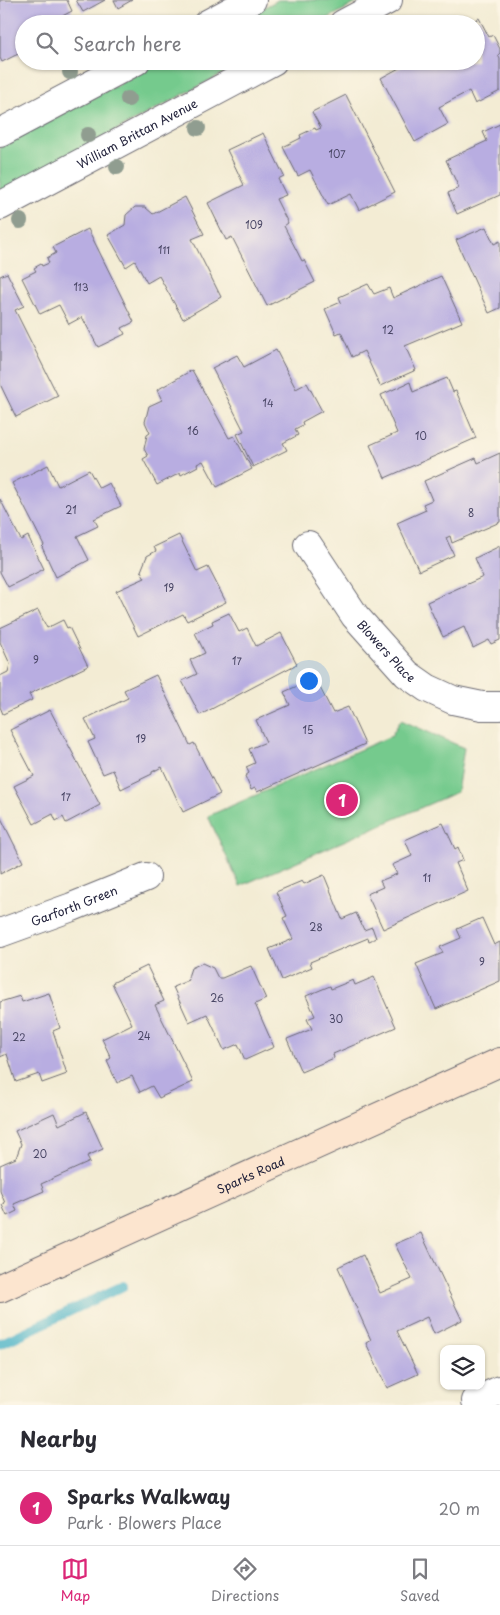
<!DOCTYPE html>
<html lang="en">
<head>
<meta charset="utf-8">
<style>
  body { margin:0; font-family:"Playpen Sans",sans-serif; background:#f2f2f3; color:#2b2b33 }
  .controls { position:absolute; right:15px; bottom:15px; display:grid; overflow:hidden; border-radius:10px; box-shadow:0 1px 4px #0004 }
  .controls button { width:45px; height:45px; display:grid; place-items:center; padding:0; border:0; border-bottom:1px solid #e1e1e2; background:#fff; color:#2b2b33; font:25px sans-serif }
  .you { position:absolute; left:308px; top:680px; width:18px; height:18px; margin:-12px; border:4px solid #fff; border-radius:50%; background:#1a73e8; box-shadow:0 0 0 8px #1a73e833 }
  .badge { display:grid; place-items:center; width:32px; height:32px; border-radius:50%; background:#db2777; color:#fff; font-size:16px; font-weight:700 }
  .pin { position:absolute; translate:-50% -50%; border:2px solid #fff; box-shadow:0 1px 5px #0006 }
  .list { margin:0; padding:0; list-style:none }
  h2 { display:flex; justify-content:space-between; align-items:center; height:65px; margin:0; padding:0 20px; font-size:21px }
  h2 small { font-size:16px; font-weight:400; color:#7c7c81 }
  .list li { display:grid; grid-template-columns:32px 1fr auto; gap:15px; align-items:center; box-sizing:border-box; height:75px; padding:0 20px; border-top:1px solid #e1e1e2 }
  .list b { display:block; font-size:19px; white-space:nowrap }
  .list p { margin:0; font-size:16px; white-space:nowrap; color:#7c7c81 }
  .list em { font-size:16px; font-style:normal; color:#7c7c81 }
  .icon { flex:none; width:28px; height:28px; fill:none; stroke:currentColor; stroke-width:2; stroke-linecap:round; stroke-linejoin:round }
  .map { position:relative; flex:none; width:500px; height:1405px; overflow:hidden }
  .search { position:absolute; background:#fff; box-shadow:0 1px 4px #0004; left:15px; right:15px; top:15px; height:55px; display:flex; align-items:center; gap:12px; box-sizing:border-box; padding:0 18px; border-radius:28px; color:#7c7c81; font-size:19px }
  .sheet { height:140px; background:#fff }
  nav { display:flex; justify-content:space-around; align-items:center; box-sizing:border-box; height:70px; border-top:1px solid #e1e1e2; background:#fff; font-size:14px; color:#7c7c81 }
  nav a { display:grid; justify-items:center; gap:2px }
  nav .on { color:#db2777 }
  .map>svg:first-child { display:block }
</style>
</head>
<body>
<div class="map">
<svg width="500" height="1405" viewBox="0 0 500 1405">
  <rect width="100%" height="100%" fill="#fcf5e5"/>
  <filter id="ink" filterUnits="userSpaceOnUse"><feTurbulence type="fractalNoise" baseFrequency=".02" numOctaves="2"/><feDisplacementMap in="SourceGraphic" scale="10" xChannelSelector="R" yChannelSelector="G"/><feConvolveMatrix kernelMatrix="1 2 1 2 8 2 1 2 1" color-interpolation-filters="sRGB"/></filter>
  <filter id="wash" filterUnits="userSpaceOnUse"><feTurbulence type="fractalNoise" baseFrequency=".0096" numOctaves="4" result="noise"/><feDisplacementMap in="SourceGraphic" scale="20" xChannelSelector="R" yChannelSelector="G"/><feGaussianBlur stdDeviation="1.12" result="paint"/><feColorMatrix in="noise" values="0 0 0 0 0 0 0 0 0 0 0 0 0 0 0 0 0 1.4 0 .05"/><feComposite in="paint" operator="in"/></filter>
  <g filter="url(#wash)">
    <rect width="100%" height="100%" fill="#f3ecd4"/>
    <g fill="#75ca8d" stroke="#4c7664">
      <polygon points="278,0 362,0 317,24 233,24"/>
      <polygon points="162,61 246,61 0,192 0,147"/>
      <polygon points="401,720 464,748 457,792 240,886 208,816 391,736"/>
    </g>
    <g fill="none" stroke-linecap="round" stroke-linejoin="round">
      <polyline stroke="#4ab3c8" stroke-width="10" points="0,1344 123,1286"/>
    </g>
    <g id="blocks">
      <g fill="#b8ade1">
        <polygon points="0,0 67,0 72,11 47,24 24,24 24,51 2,62 0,58"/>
        <polygon points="76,0 105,0 83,12"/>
        <polygon points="114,0 132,0 118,8"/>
        <polygon points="479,18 489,37 493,35 500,49 500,53 498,55 500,59 500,91 475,104 469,91 439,107 448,124 415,142 381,78 412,61 476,61 476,24 468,24"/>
        <polygon points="346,95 395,192 359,210 351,194 328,205 310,170 298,176 283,147 301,138 300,135 315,128 316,130 321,128 312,112"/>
        <polygon points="500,124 500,195 457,214 448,193 459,188 446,160 487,141 483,132"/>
        <polygon points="263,133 284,176 278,179 286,195 276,199 288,223 284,226 302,261 304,260 315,282 267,306 232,237 226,240 208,203 244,185 227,150"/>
        <polygon points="185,197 204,234 192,239 221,297 183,319 159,276 147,283 135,261 126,267 108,235 125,225 126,215 135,207 145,207 153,214"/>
        <polygon points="486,227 494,244 500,241 500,308 489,313 456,240"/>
        <polygon points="88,229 134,322 122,328 125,334 98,347 82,317 69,324 59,305 40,314 22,278 36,271 34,268 41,264 42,266 49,263 47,258 56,253 53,247"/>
        <polygon points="7,273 24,306 15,310 58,396 16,417 0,384 0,276"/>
        <polygon points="441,276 462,322 405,346 416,370 380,386 364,351 352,357 341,332 336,334 325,309 341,302 339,297 368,284 374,294 389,288 393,298"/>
        <polygon points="276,350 296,389 307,383 322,411 302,422 303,425 295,429 298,435 283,443 287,450 253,467 237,434 244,431 212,368 237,355 244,367"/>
        <polygon points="192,370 229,438 234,436 252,469 217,487 203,461 197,464 198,466 181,475 180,473 157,485 143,459 148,456 144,449 147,435 150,433 145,422 149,406 162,400 157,390"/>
        <polygon points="447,378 453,392 456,391 476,438 385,478 370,445 397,433 381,395 410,382 413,392"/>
        <polygon points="500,453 500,522 452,543 450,536 446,538 454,555 419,571 397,523 426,510 423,504 432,500 424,481 476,458 478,463"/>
        <polygon points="48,465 58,486 89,470 99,488 109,483 121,506 94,519 98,526 77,536 89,560 56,577 42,547 44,545 12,483"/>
        <polygon points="0,499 21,540 28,536 44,569 8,587 0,572"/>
        <polygon points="179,535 197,572 208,567 226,602 187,621 183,614 138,636 116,591 145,578 141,571 147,556 156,551 154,547"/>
        <polygon points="500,546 500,640 491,644 489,640 473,648 464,627 443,637 427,602 483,577 475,558"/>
        <polygon points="38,610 47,628 63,620 67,628 69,627 88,666 29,694 32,700 3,714 0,707 0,676 8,672 10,664 0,642 0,628"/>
        <polygon points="229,613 239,632 247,628 256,646 281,633 297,664 200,715 182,681 197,674 190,660 205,653 195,633 213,624 212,621"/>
        <polygon points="156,675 190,745 194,743 220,794 183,812 162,767 152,772 152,774 121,789 113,770 103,774 88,742 95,739 85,719 128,698 124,690"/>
        <polygon points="315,678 333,713 348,707 365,744 257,792 255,788 251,790 245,776 249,773 246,767 255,763 249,749 266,742 256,720 290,705 284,692"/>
        <polygon points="50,710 100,805 66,823 63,817 56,821 53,814 34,824 14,786 34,776 10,730"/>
        <polygon points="0,816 23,862 0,874"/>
        <polygon points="443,823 455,849 458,847 463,860 456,863 468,891 383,929 367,894 383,887 380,881 397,874 392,865 412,856 405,840"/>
        <polygon points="324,875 342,919 356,913 364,930 372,927 376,938 369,941 368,938 310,962 312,967 282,980 269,949 293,939 283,918 287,916 276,892 302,881 304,884"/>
        <polygon points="482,918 494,945 500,942 500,981 436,1009 416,964 443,953 440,947 461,938 457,929"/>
        <polygon points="202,963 213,968 218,978 222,978 251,966 266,999 255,1004 274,1047 245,1060 238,1044 224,1050 207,1014 189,1022 173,987 189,980 188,977 191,968"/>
        <polygon points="147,966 164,1001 155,1005 193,1082 159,1098 152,1086 140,1092 132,1076 117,1083 107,1061 111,1058 102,1039 132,1024 112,983"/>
        <polygon points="374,977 396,1027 333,1054 334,1058 301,1072 287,1039 312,1029 307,1019 315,1016 306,996 330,986 331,989 353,980 355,985"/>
        <polygon points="49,993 60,1028 53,1031 67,1074 42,1083 39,1074 16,1082 7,1054 0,1057 0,1002 20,996 22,1002"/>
        <polygon points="86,1112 103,1149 87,1156 90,1162 41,1184 44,1191 14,1204 17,1211 7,1216 2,1205 5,1203 0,1191 0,1165 16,1158 21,1144 15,1131 54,1113 59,1125"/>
        <polygon points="421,1233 462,1320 434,1334 427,1317 397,1331 418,1374 387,1388 366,1343 371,1340 338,1267 363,1255 380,1293 412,1279 395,1244"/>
      </g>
    </g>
  </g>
  <g filter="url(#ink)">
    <use href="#blocks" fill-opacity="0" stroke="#6b6971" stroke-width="1"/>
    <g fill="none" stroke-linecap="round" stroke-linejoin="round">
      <g stroke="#6b6971" stroke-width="30">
        <g id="street">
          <polyline points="207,24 252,0"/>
          <polyline points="343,24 388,0"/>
          <polyline points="0,133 136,61"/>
          <path id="s1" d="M0,206L273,61"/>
          <path id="s2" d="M308,545L355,616L407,674L427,688L453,700L482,706H500"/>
          <path id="s3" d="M0,933L72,907L146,877"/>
          <polyline points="476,1401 500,1390"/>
        </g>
      </g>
      <g stroke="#6b6971" stroke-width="30">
        <g id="secondary">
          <path id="s4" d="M0,1288L500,1062"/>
        </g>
      </g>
      <use href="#street" stroke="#fff" stroke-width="28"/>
      <use href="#secondary" stroke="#fce5cf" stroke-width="28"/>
    </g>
    <g fill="#909d90">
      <circle cx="70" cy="72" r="8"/>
      <circle cx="128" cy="99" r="8"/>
      <circle cx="198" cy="128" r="8"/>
      <circle cx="88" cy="135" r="8"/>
      <circle cx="117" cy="167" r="8"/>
      <circle cx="20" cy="221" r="8"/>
    </g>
  </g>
  <g text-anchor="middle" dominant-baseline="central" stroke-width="5" stroke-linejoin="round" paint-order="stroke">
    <g font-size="10" fill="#484564">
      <text x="337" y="153">107</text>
      <text x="254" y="224">109</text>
      <text x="164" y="249">111</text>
      <text x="81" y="286">113</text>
      <text x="388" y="329">12</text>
      <text x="268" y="402">14</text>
      <text x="193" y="430">16</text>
      <text x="421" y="435">10</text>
      <text x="71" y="509">21</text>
      <text x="471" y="512">8</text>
      <text x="169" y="587">19</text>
      <text x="36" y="659">9</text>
      <text x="237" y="660">17</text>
      <text x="308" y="729">15</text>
      <text x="141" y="738">19</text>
      <text x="66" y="796">17</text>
      <text x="427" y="877">11</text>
      <text x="316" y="926">28</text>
      <text x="482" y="961">9</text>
      <text x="217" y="997">26</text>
      <text x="336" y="1018">30</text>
      <text x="144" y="1035">24</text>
      <text x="19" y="1036">22</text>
      <text x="40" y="1153">20</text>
    </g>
    <g font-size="12" fill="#22223b" stroke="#fcf5e5">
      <text stroke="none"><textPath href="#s1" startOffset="155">William Brittan Avenue</textPath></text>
      <text stroke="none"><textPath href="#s2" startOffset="132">Blowers Place</textPath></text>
      <text stroke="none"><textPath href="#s3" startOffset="79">Garforth Green</textPath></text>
      <text stroke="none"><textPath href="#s4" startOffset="275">Sparks Road</textPath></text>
    </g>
  </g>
</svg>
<div class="controls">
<button><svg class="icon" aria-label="layers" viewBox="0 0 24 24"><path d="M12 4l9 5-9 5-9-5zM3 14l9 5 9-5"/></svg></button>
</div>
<div class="you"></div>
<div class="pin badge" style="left:342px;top:800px">1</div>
<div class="search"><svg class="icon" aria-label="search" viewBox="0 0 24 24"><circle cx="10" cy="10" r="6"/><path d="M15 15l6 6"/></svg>Search here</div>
</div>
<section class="sheet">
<h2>Nearby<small></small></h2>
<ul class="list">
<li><span class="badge">1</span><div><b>Sparks Walkway</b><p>Park · Blowers Place</p></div><em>20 m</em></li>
</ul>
</section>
<nav>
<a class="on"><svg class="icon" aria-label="map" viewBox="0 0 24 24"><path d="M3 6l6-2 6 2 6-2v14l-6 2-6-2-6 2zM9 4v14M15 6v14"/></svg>Map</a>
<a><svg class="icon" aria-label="directions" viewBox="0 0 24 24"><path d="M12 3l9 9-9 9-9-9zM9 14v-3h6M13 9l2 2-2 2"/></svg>Directions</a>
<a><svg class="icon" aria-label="saved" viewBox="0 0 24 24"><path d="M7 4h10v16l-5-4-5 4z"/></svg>Saved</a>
</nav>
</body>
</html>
